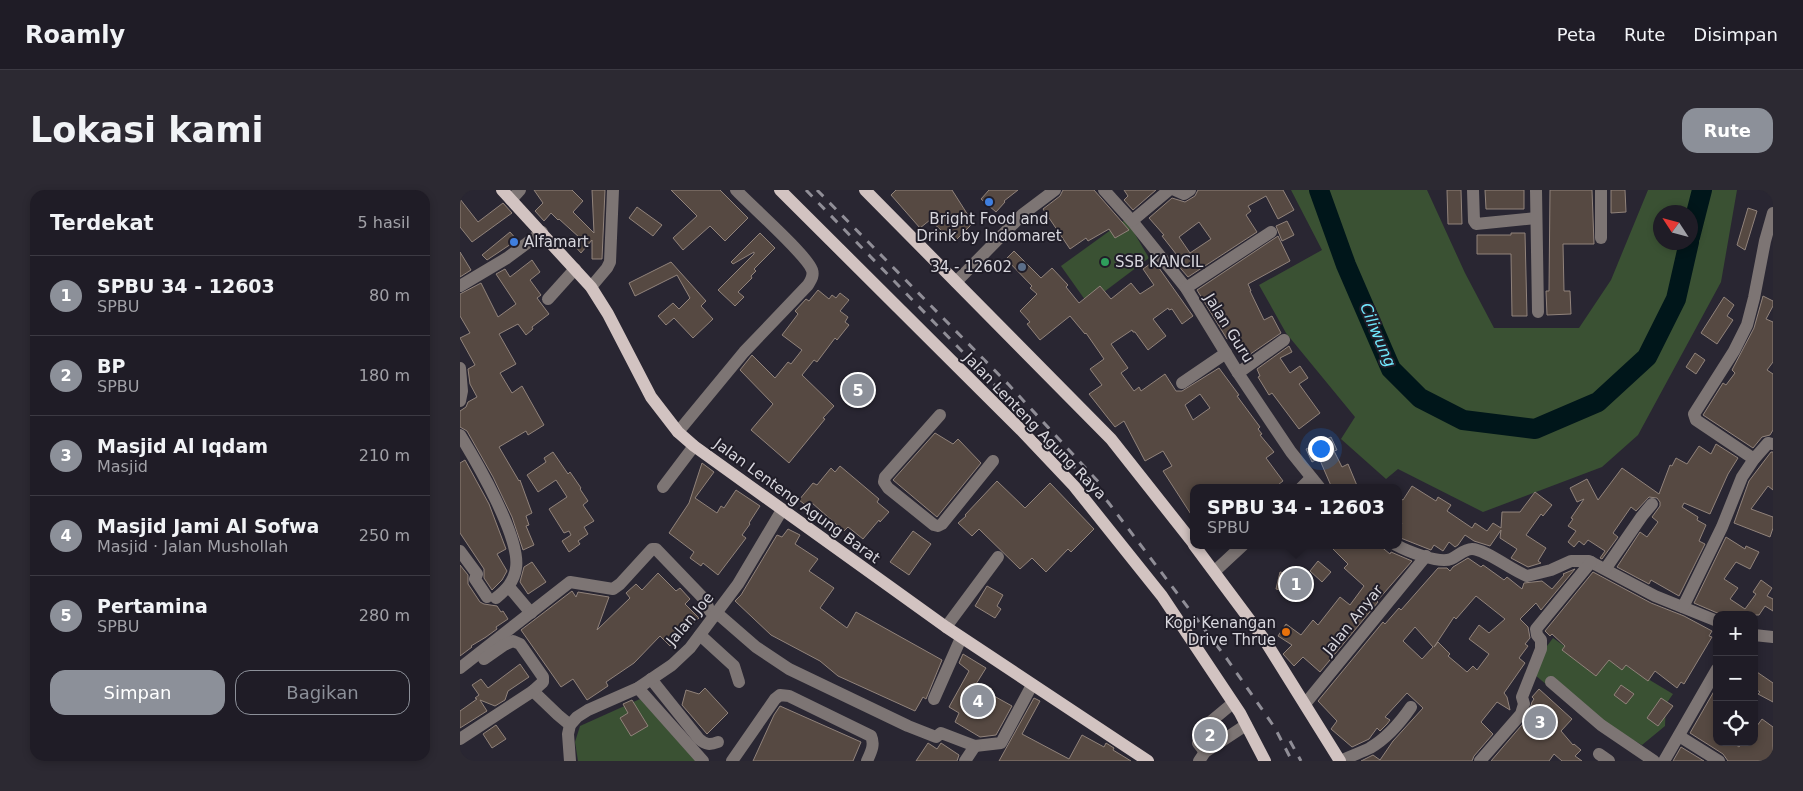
<!DOCTYPE html>
<html lang="id">
<head>
<meta charset="utf-8">
<style>
  body { margin:0; font-family:"DejaVu Sans",sans-serif; background:#2c2932; color:#f1f3f6 }
  .controls { position:absolute; right:15px; bottom:15px; display:grid; overflow:hidden; border-radius:10px; box-shadow:0 2px 8px #0003 }
  .controls button { width:45px; height:45px; display:grid; place-items:center; padding:0; border:0; border-bottom:1px solid #3c3a43; background:#1f1c26; color:#f1f3f6; font:25px sans-serif }
  .compass { position:absolute; left:1193px; top:15px; width:45px; height:45px; border-radius:50%; background:#1f1c26; box-shadow:0 2px 8px #0003; rotate:306deg }
  .you { position:absolute; left:860px; top:258px; width:18px; height:18px; margin:-12px; border:4px solid #fff; border-radius:50%; background:#1a73e8; box-shadow:0 0 0 8px #1a73e833 }
  .badge { display:grid; place-items:center; width:32px; height:32px; border-radius:50%; background:#8c9099; color:#fff; font-size:16px; font-weight:700 }
  .pin { position:absolute; translate:-50% -50%; border:2px solid #fff; box-shadow:0 1px 5px #0006 }
  .popup { position:absolute; left:730px; top:294px; width:212px; height:65px; box-sizing:border-box; display:grid; place-content:center; border-radius:10px; background:#1f1c26; filter:drop-shadow(0 1px 4px #0005); font-size:16px; white-space:nowrap; color:#a1a1a7 }
  .popup b { font-size:19px; color:#f1f3f6 }
  .popup::after { content:''; position:absolute; left:50%; top:100%; margin-left:-10px; border:10px solid transparent; border-top-color:#1f1c26 }
  .list { margin:0; padding:0; list-style:none }
  h2 { display:flex; justify-content:space-between; align-items:center; height:65px; margin:0; padding:0 20px; font-size:21px }
  h2 small { font-size:16px; font-weight:400; color:#a1a1a7 }
  .list li { display:grid; grid-template-columns:32px 1fr auto; gap:15px; align-items:center; box-sizing:border-box; height:80px; padding:0 20px; border-top:1px solid #3c3a43 }
  .list b { display:block; font-size:19px; white-space:nowrap }
  .list p { margin:0; font-size:16px; white-space:nowrap; color:#a1a1a7 }
  .list em { font-size:16px; font-style:normal; color:#a1a1a7 }
  .actions { display:flex; gap:10px; padding:15px 20px }
  .actions a { flex:1; padding:11px 0; border:1px solid #8c9099; border-radius:15px; text-align:center; font-size:18px; color:#8c9099 }
  .actions .main { background:#8c9099; color:#fff }
  .icon { flex:none; width:28px; height:28px; fill:none; stroke:currentColor; stroke-width:2; stroke-linecap:round; stroke-linejoin:round }
  .map { position:relative; flex:none; width:1313px; height:571px; overflow:hidden; border-radius:15px }
  header { display:flex; align-items:center; gap:30px; box-sizing:border-box; height:70px; padding:0 25px; background:#1f1c26; border-bottom:1px solid #3c3a43 }
  header strong { font-size:24px }
  nav { display:flex; gap:28px; margin-inline-start:auto; font-size:18px }
  .intro { display:flex; align-items:center; justify-content:space-between; box-sizing:border-box; height:120px; padding:0 30px }
  h1 { margin:0; font-size:35px }
  .button { padding:12px 22px; border-radius:15px; background:#8c9099; color:#fff; font-size:18px; font-weight:700 }
  main { display:flex; gap:30px; padding:0 30px }
  aside { flex:1; background:#1f1c26; border-radius:15px; box-shadow:0 2px 8px #0003 }
  .map>svg:first-child { display:block }
</style>
</head>
<body>
<header>
<strong>Roamly</strong>
<nav><a>Peta</a><a>Rute</a><a>Disimpan</a></nav>
</header>
<div class="intro"><h1>Lokasi kami</h1><a class="button">Rute</a></div>
<main>
<aside>
<h2>Terdekat<small>5 hasil</small></h2>
<ul class="list">
<li><span class="badge">1</span><div><b>SPBU 34 - 12603</b><p>SPBU</p></div><em>80 m</em></li>
<li><span class="badge">2</span><div><b>BP</b><p>SPBU</p></div><em>180 m</em></li>
<li><span class="badge">3</span><div><b>Masjid Al Iqdam</b><p>Masjid</p></div><em>210 m</em></li>
<li><span class="badge">4</span><div><b>Masjid Jami Al Sofwa</b><p>Masjid · Jalan Mushollah</p></div><em>250 m</em></li>
<li><span class="badge">5</span><div><b>Pertamina</b><p>SPBU</p></div><em>280 m</em></li>
</ul>
<div class="actions"><a class="main">Simpan</a><a>Bagikan</a></div>
</aside>
<div class="map">
<svg width="1313" height="571" viewBox="0 0 1313 571">
  <rect width="100%" height="100%" fill="#292632"/>
  <g fill="#3a5133" fill-rule="evenodd">
    <path d="M831,0H967L1005,83L1034,138H1119L1151,90L1188,0H1277L1261,92L1178,245L1142,277L1023,322L938,279L926,289L881,249L895,227L826,143L799,95L862,60ZM1200,22H1230V52H1200Z"/>
    <polygon points="666,29 689,68 628,114 601,76"/>
    <polygon points="1093,448 1128,473 1143,462 1213,504 1206,514 1205,536 1182,555 1111,515 1069,480"/>
    <polygon points="180,509 236,571 118,571 115,552 120,536"/>
  </g>
  <g fill="none" stroke-linecap="round" stroke-linejoin="round">
    <g stroke="#00161a" stroke-width="20">
      <polyline points="859,0 886,75 931,179 960,208 1003,230 1075,239 1138,212 1187,167 1216,109 1229,52"/>
      <polyline points="1230,47 1242,0"/>
    </g>
  </g>
  <g fill="#564942" stroke="#91837b" fill-rule="evenodd">
    <polygon points="74,0 112,0 123,11 113,22 134,43 132,0 145,0 142,69 132,69 132,50 121,63 114,55 120,48 99,29 98,30 91,23 84,31 75,21 83,13"/>
    <polygon points="211,0 260,0 288,28 265,51 250,36 223,60 213,48 237,26"/>
    <polygon points="436,0 492,0 513,33 494,52 470,30 460,38 431,5"/>
    <polygon points="529,0 558,0 544,11 545,12 536,22 521,9"/>
    <polygon points="603,0 634,0 669,40 655,48 649,39 628,51 626,48 610,59 583,19 600,6"/>
    <polygon points="664,0 696,0 673,20 664,10 668,6"/>
    <path d="M738,0H823L834,20L818,29L806,6L788,16L791,21L786,25L797,42L728,87L715,72L720,69L702,46L704,45L689,28L712,8L725,12L735,6ZM739,32L751,49L730,63L719,47Z"/>
    <polygon points="987,0 1001,0 1002,34 988,34"/>
    <polygon points="1025,0 1064,0 1064,19 1026,19"/>
    <polygon points="1090,0 1132,0 1134,54 1103,54 1104,101 1110,101 1111,124 1087,125 1086,101 1089,101"/>
    <polygon points="1151,0 1165,0 1166,22 1151,23"/>
    <polygon points="0,9 18,32 43,13 52,23 12,52 0,37"/>
    <polygon points="177,17 202,35 193,46 169,28"/>
    <polygon points="1288,18 1297,21 1285,60 1277,55"/>
    <polygon points="827,31 834,45 822,51 816,36"/>
    <polygon points="50,42 57,50 27,70 22,65"/>
    <polygon points="300,43 315,58 294,79 296,81 291,86 292,88 278,102 284,107 275,116 258,100 294,64 294,62 273,74 271,72"/>
    <polygon points="1051,43 1065,43 1067,126 1052,126 1051,64 1017,64 1017,45 1051,45"/>
    <polygon points="818,46 830,71 788,94 791,101 790,101 804,130 812,126 821,143 786,167 775,145 767,149 737,100"/>
    <path d="M554,61L581,88L592,78L608,95L606,97L619,113L640,96L651,109L671,93L680,104L694,95L683,79L694,71L733,126L722,134L712,119L709,120L708,118L693,129L706,146L688,160L675,142H673L672,140L651,154L668,178L661,183L674,201L679,197L681,201L705,184L716,201H722L759,178L779,205L777,206L800,237L798,239L802,244L800,245L814,262L806,268L823,291L814,298H734V329L703,281L712,276L703,261L685,271L664,231L655,237L629,204L642,195L630,179L644,169L626,143L625,144L610,126L580,150L567,134L570,132L560,121L577,104L570,98L572,96L546,69ZM740,204L750,218L733,230L725,215Z"/>
    <polygon points="0,62 11,80 0,87"/>
    <polygon points="72,70 80,82 70,90 81,105 77,108 89,124 72,137 73,139 66,145 58,134 39,144 56,174 40,183 52,203 62,196 84,235 68,245 66,241 39,257 59,291 60,290 72,323 66,326 69,335 66,336 74,355 63,360 52,327 33,287 7,241 0,237 0,221 6,217 8,212 17,207 10,194 8,179 15,175 0,148 10,143 0,126 0,104 21,93 38,127 56,114 36,84 45,79 50,87"/>
    <polygon points="211,72 246,111 241,116 253,129 233,148 214,128 206,135 198,126 213,113 219,119 230,108 217,85 175,106 169,93"/>
    <polygon points="358,100 369,109 372,105 376,108 380,103 389,110 380,121 388,127 385,132 389,135 377,150 375,148 357,172 354,170 342,185 374,216 363,228 365,229 329,273 291,240 313,214 280,180 292,165 315,188 328,172 331,174 342,160 322,145 338,124 335,121 346,109 349,111"/>
    <polygon points="1303,106 1313,111 1313,116 1306,129 1313,132 1313,172 1307,180 1313,184 1313,240 1310,245 1302,247 1293,258 1243,225 1263,193 1266,195 1275,183 1272,180 1294,138"/>
    <polygon points="1264,107 1274,115 1267,126 1273,130 1257,154 1241,143"/>
    <polygon points="829,156 832,162 820,168 830,183 840,176 848,188 839,194 860,223 839,239 812,203 809,205 798,187 800,186 797,179"/>
    <polygon points="1235,163 1245,170 1236,184 1226,177"/>
    <polygon points="475,243 493,254 498,249 521,273 477,327 433,290"/>
    <polygon points="871,247 877,260 874,261 882,277 888,274 898,298 872,298 859,268 852,272 846,259"/>
    <polygon points="1256,254 1278,268 1268,284 1250,324 1224,313 1222,317 1238,327 1237,330 1246,335 1239,351 1245,354 1219,406 1191,390 1189,394 1157,377 1180,342 1187,347 1198,332 1192,327 1200,316 1200,312 1197,308 1189,307 1176,321 1171,317 1153,343 1158,347 1142,369 1140,368 1145,361 1128,350 1124,355 1119,351 1114,357 1108,352 1116,341 1108,336 1113,329 1111,328 1124,309 1117,312 1110,298 1127,289 1138,310 1162,278 1199,304 1210,275 1212,276 1216,268 1227,274 1239,256 1251,264"/>
    <polygon points="93,262 108,284 110,282 121,298 120,299 128,311 123,315 134,331 124,337 128,344 118,351 120,354 109,362 102,351 111,345 109,341 104,343 89,319 107,307 96,290 78,302 67,285 86,272 84,268"/>
    <polygon points="1311,262 1313,262 1313,300 1308,296 1291,319 1313,327 1313,338 1310,347 1274,333 1289,291"/>
    <polygon points="5,270 29,314 46,359 37,364 47,381 42,390 32,400 24,388 24,379 0,343 0,273"/>
    <polygon points="242,273 254,282 235,308 257,323 261,316 264,318 276,300 300,316 289,333 290,334 282,345 286,348 258,385 243,373 241,376 230,368 234,362 209,343 229,313"/>
    <polygon points="380,276 419,309 417,312 429,322 420,332 419,330 403,349 388,337 384,341 352,313 348,317 339,310 353,293 357,295 371,278 375,282"/>
    <polygon points="537,291 565,318 590,293 634,339 611,362 608,359 586,382 572,368 560,379 519,339 512,346 498,333 506,326 505,325"/>
    <polygon points="952,296 976,311 978,307 991,315 987,321 1012,338 1015,333 1027,341 1033,333 1041,338 1042,322 1060,322 1075,302 1092,315 1083,326 1081,324 1066,345 1086,358 1078,371 1081,373 1068,377 1051,368 1057,359 1040,348 1041,340 1030,356 1014,351 1005,345 998,355 995,357 989,352 983,361 974,355 971,360 938,347 938,339 942,333 938,331 938,307 943,310"/>
    <polygon points="328,339 340,345 335,354 358,369 349,381 374,398 360,418 387,438 396,422 482,470 466,509 463,507 455,521 378,486 360,471 311,445 275,411 281,405 317,345 322,347"/>
    <polygon points="453,341 471,354 449,385 430,372"/>
    <polygon points="1266,347 1285,359 1286,356 1299,362 1290,379 1276,372 1264,389 1278,398 1270,409 1285,419 1296,404 1293,402 1301,390 1312,398 1307,406 1313,409 1313,421 1305,416 1299,425 1262,425 1234,413"/>
    <polygon points="869,355 919,355 930,364 931,362 952,371 917,411 918,412 860,482 843,467 834,476 823,464 832,455 818,446 826,434 841,445 853,430 858,435 880,407 890,415 904,396 884,378 888,374"/>
    <path d="M1008,368L1021,377L1023,375L1044,390L1047,387L1062,399L1064,393L1082,391L1092,399L1104,385L1103,384L1115,379L1081,420L1076,413L1060,429L1068,437L1070,448L1065,454L1068,456L1059,468L1065,473L1044,503L1047,507L1050,520L1037,512L1021,532L1033,544L1014,566L1012,571H901L913,565L920,570L933,551L963,518L947,503L925,527L930,530L927,534L920,541L917,538L909,549L892,557L871,539L877,531L858,511L923,432L925,434L939,418L941,420L978,378H987L990,381L993,377ZM1016,406L1045,429L1029,443L1019,435L1009,449L1029,464L1017,480L1013,476L1007,482L988,466L990,464L978,452L974,457L994,427L996,429ZM955,437L973,457L962,469L943,451Z"/>
    <polygon points="858,371 871,382 862,392 850,381"/>
    <polygon points="72,372 86,392 68,404 60,392 64,377"/>
    <polygon points="0,375 8,385 8,394 20,412 24,414 37,416 41,422 43,421 48,429 36,437 37,439 26,447 11,456 12,457 0,466"/>
    <polygon points="820,382 833,385 829,402 816,399"/>
    <polygon points="1133,382 1191,413 1224,426 1252,441 1249,446 1252,447 1224,494 1221,492 1217,498 1195,481 1188,491 1166,475 1162,480 1149,470 1136,486 1102,460 1105,456 1092,444 1090,446 1085,441"/>
    <polygon points="198,383 216,401 220,398 230,409 225,414 239,428 210,456 200,446 174,473 146,492 148,496 127,510 113,489 101,497 61,440 112,401 116,407 118,402 149,407 137,440 170,408 166,403 176,394 182,400"/>
    <polygon points="527,396 543,405 537,416 541,419 535,428 515,416"/>
    <polygon points="503,464 526,478 511,502 531,498 534,506 552,516 536,545 520,547 495,532 499,523 489,517 509,481 499,473"/>
    <polygon points="60,474 69,487 48,501 45,510 35,516 20,510 27,521 0,538 0,521 17,509 15,508 19,505 12,495 21,489 28,498"/>
    <polygon points="1294,480 1313,493 1313,512 1298,504 1300,502 1294,498"/>
    <polygon points="1161,495 1174,504 1166,514 1154,505"/>
    <polygon points="1257,496 1257,552 1272,552 1279,557 1283,552 1294,552 1294,540 1302,529 1313,537 1313,571 1268,571 1263,564 1230,543"/>
    <polygon points="245,498 268,523 247,544 222,515 226,500 239,504"/>
    <polygon points="1079,499 1112,529 1101,541 1113,555 1114,554 1121,560 1115,566 1122,571 1102,571 1094,564 1089,571 1031,571 1067,529 1072,512 1074,509 1072,507"/>
    <polygon points="574,508 580,511 562,544 609,569 622,545 644,557 646,553 654,558 653,560 671,571 539,571"/>
    <polygon points="1201,508 1213,516 1198,536 1187,528"/>
    <polygon points="172,510 188,536 171,546 160,528 168,523 163,514"/>
    <polygon points="320,516 401,552 393,571 293,571 314,525"/>
    <polygon points="36,535 46,549 32,558 23,544"/>
    <polygon points="468,553 477,559 481,553 499,565 497,571 456,571"/>
    <polygon points="1221,557 1244,571 1213,571"/>
  </g>
  <g fill="none" stroke-linecap="round" stroke-linejoin="round">
    <g stroke="#7d7574" stroke-width="12">
      <polyline points="644,0 672,31 726,98 778,183 831,262 860,298"/>
      <polyline points="715,0 724,4 730,0"/>
      <polyline points="1013,0 1014,31 1016,34 1076,28"/>
      <polyline points="1076,0 1078,122"/>
      <polyline points="1141,0 1141,48"/>
      <polyline points="51,10 60,0"/>
      <polyline points="672,31 709,0"/>
      <polyline points="496,92 563,24 595,0"/>
      <polyline points="0,96 47,68 82,42"/>
      <polyline points="131,97 147,78 150,72 153,0"/>
      <polyline points="726,98 811,42"/>
      <polyline points="88,109 115,79"/>
      <polyline points="0,178 2,201 0,211"/>
      <polyline points="778,183 824,150"/>
      <polyline points="722,193 766,163"/>
      <polyline points="480,225 425,287 424,292 428,298 474,335 478,336 482,334 533,271"/>
      <path d="M218,242L284,162L348,95C351,90 354,86 352,80C347,65 290,15 276,0"/>
      <path d="M0,245C16,271 61,348 56,378C54,392 46,400 36,408"/>
      <polyline points="1294,269 1236,230 1234,224 1274,161 1287,135 1294,108 1305,51 1313,23"/>
      <polyline points="203,297 234,256"/>
      <polyline points="841,298 851,288"/>
      <path d="M936,355C947,361 979,374 991,369C998,366 1004,359 1012,359C1025,359 1053,381 1067,386L1091,380L1111,371H1129L1195,406L1257,431"/>
      <polyline points="0,361 17,384 15,389 27,407"/>
      <polyline points="1146,378 1182,326 1192,314"/>
      <polyline points="755,381 783,355"/>
      <polyline points="49,397 71,423"/>
      <polyline points="1223,417 1262,337 1282,287 1294,269 1308,253 1313,254"/>
      <polyline points="258,424 296,457 329,479 448,536 476,547 481,543 515,556 541,553 572,495"/>
      <polyline points="486,437 538,367"/>
      <polyline points="240,445 274,476 279,492"/>
      <polyline points="1294,445 1313,447"/>
      <polyline points="0,478 110,392 153,399 160,394 192,359 196,359 246,411 249,420 255,426"/>
      <path d="M191,489L239,549C246,555 250,555 258,552"/>
      <polyline points="1091,492 1141,535 1194,571"/>
      <polyline points="178,498 243,571"/>
      <polyline points="73,501 98,525 110,535"/>
      <polyline points="474,509 501,448"/>
      <polyline points="845,514 966,366"/>
      <polyline points="1219,546 1259,571"/>
      <polyline points="0,549 73,501 83,492 83,487 60,454 53,451 44,455 24,469"/>
      <polyline points="745,562 738,553 749,533 773,513"/>
      <polyline points="1139,564 1149,571"/>
      <polyline points="110,571 108,544 110,535 117,527 128,520 178,498 212,475 230,458 278,394 322,320"/>
      <path d="M272,571L315,509L320,505L329,506L411,546C415,555 411,562 407,571"/>
      <polyline points="505,571 515,556"/>
      <polyline points="739,571 745,562 786,535"/>
      <path d="M881,571C890,566 900,563 910,558C927,548 940,533 951,517"/>
      <polyline points="1020,571 1061,524 1064,514 1062,507 1081,459 1081,450 1077,445 1076,439 1131,372"/>
      <polyline points="1204,571 1257,479"/>
    </g>
    <g stroke="#d2c3c1" stroke-width="12">
      <polyline points="42,0 131,97 148,124 191,207 218,242 234,256 486,437 688,571"/>
      <polyline points="320,0 561,240 614,296 702,406 780,523 805,571"/>
      <polyline points="405,0 651,249 734,354"/>
      <polyline points="734,355 804,449 880,571"/>
    </g>
    <g stroke="#908e97" stroke-width="3" stroke-dasharray="9 9" stroke-linecap="butt">
      <polyline points="346,0 648,312 767,469 815,538 832,571"/>
      <polyline points="357,0 549,195 644,298"/>
      <polyline points="830,551 841,571"/>
    </g>
  </g>
  <g fill="#3f7fe0" stroke="#201d28" stroke-width="2">
    <circle cx="529" cy="12" r="5"/>
    <circle cx="54" cy="52" r="5"/>
  </g>
  <circle fill="#2e9e5b" stroke="#201d28" stroke-width="2" cx="645" cy="72" r="5"/>
  <circle fill="#5c6f8a" stroke="#201d28" stroke-width="2" cx="562" cy="77" r="5"/>
  <circle fill="#e8710a" stroke="#201d28" stroke-width="2" cx="826" cy="442" r="5"/>
  <g text-anchor="middle" dominant-baseline="central" stroke-width="4" stroke-linejoin="round" paint-order="stroke">
    <g font-size="15" fill="#d7d6dd" stroke="#201d28" text-anchor="start">
      <text x="529" y="29" text-anchor="middle">Bright Food and<tspan x="529" dy="17">Drink by Indomaret</tspan></text>
      <text x="64" y="52">Alfamart</text>
      <text x="655" y="72">SSB KANCIL</text>
      <text x="552" y="77" text-anchor="end">34 - 12602</text>
      <text x="816" y="433" text-anchor="end">Kopi Kenangan<tspan x="816" dy="17">Drive Thrue</tspan></text>
    </g>
    <g font-size="15" fill="#d7d6dd" stroke="#201d28">
      <text transform="translate(769 138) rotate(58)">Jalan Guru</text>
      <text transform="translate(575 236) rotate(46)">Jalan Lenteng Agung Raya</text>
      <text transform="translate(337 311) rotate(36)">Jalan Lenteng Agung Barat</text>
      <text transform="translate(230 429) rotate(-50)">Jalan Joe</text>
      <text transform="translate(893 430) rotate(-51)">Jalan Anyar</text>
    </g>
    <g font-size="16" font-style="italic" fill="#70e8fd" stroke="#201d28">
      <text transform="translate(918 145) rotate(67)">Ciliwung</text>
    </g>
  </g>
</svg>
<div class="controls">
<button>+</button>
<button>−</button>
<button><svg class="icon" aria-label="locate" viewBox="0 0 24 24"><circle cx="12" cy="12" r="6"/><path d="M12 2v4M12 18v4M2 12h4M18 12h4"/></svg></button>
</div>
<svg class="compass" viewBox="-18 -18 36 36"><path d="M0-13l5 13h-10z" fill="#e53935"/><path d="M0 13l5-13h-10z" fill="#a1a1a7"/></svg>
<div class="you"></div>
<div class="pin badge" style="left:836px;top:394px">1</div>
<div class="popup"><b>SPBU 34 - 12603</b>SPBU</div>
<div class="pin badge" style="left:750px;top:545px">2</div>
<div class="pin badge" style="left:1080px;top:532px">3</div>
<div class="pin badge" style="left:518px;top:511px">4</div>
<div class="pin badge" style="left:398px;top:200px">5</div>
</div>
</main>
</body>
</html>
